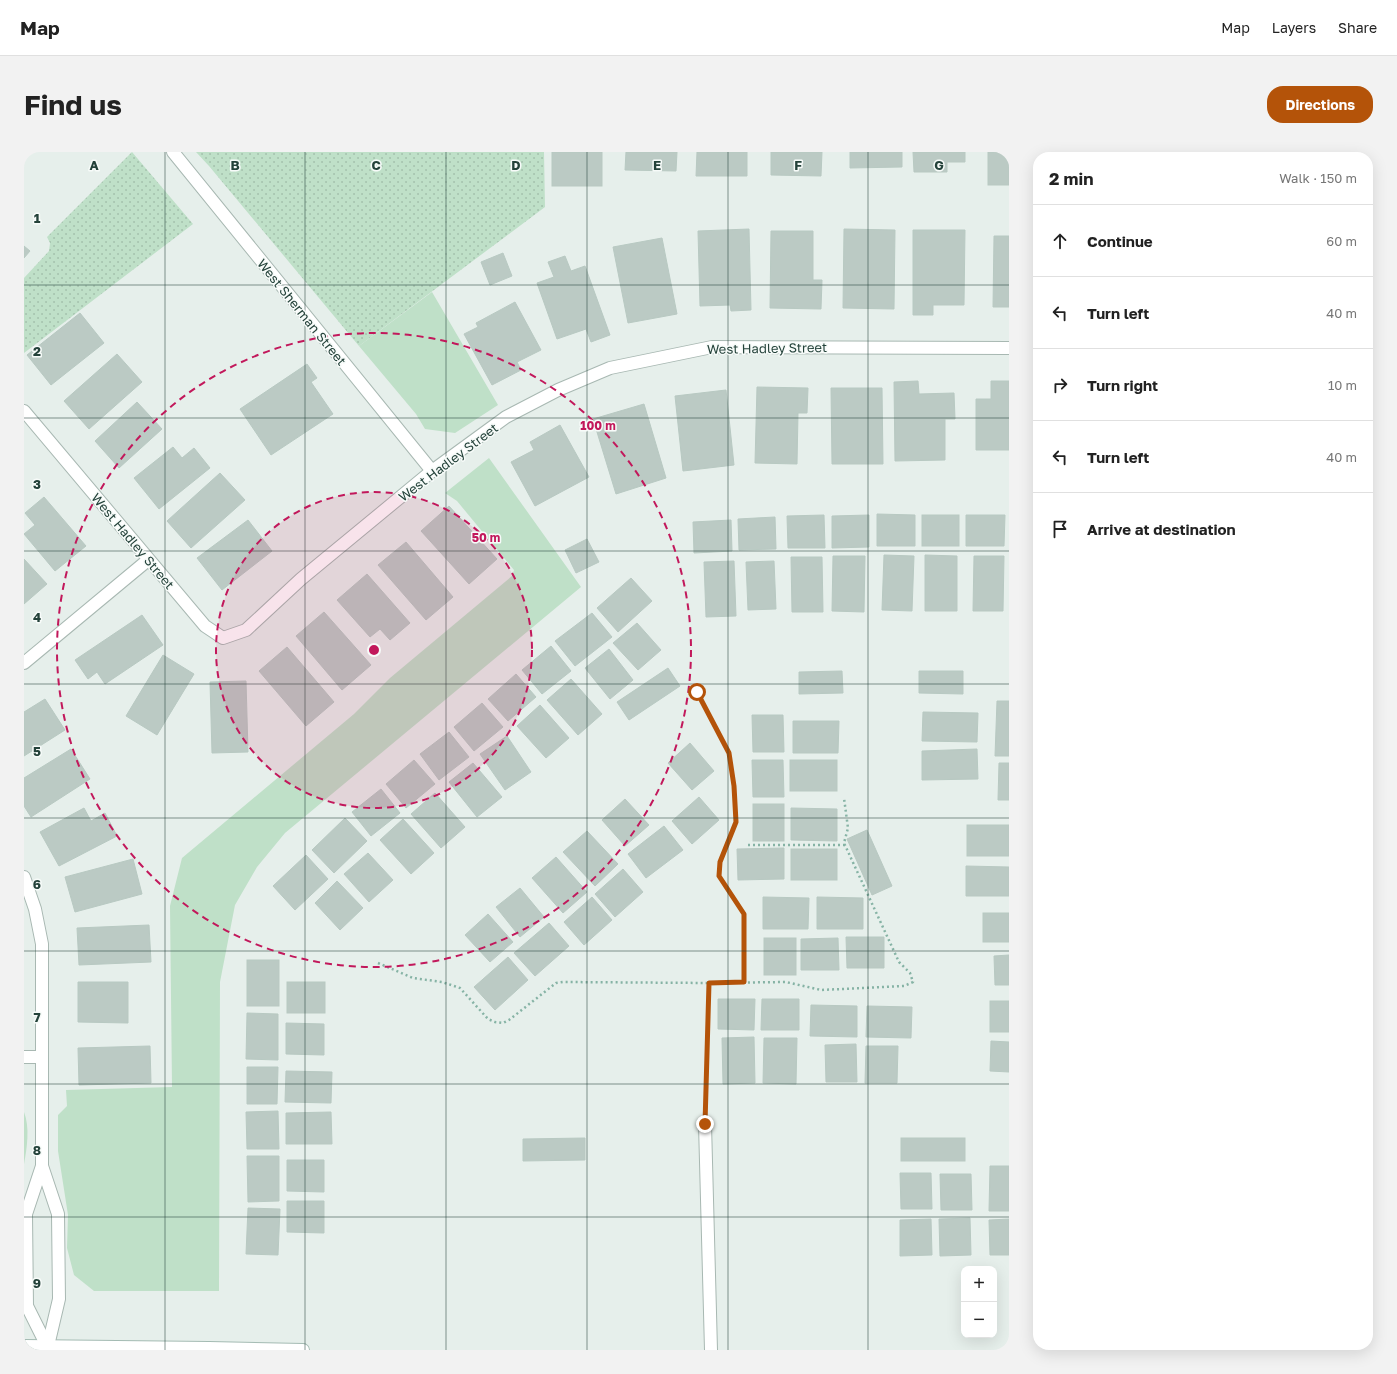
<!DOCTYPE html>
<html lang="en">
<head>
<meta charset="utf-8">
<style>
  body { margin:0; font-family:"Golos Text",sans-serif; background:#f2f2f2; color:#222 }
  .controls { position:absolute; right:12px; bottom:12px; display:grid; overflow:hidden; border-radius:8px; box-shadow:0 4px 16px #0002 }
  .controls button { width:36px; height:36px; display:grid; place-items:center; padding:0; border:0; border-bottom:1px solid #e0e0e0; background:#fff; color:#222; font:20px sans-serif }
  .stop { position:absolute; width:12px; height:12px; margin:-9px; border:3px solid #b45309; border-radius:50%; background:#fff }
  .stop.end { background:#b45309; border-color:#fff; box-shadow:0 1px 4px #0008 }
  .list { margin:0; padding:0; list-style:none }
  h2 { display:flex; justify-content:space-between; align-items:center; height:52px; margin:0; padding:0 16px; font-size:17px }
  h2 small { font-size:13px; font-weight:400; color:#767676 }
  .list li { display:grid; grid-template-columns:26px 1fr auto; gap:12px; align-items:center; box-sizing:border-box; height:72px; padding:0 16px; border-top:1px solid #e0e0e0 }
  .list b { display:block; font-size:15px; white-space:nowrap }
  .list em { font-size:13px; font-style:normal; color:#767676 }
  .icon { flex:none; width:22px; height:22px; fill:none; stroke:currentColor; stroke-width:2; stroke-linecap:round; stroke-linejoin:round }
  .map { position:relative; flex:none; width:985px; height:1198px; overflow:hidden; border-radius:16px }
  header { display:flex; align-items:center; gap:24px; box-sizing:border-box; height:56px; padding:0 20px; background:#fff; border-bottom:1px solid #e0e0e0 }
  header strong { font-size:19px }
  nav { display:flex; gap:22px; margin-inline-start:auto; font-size:14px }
  .intro { display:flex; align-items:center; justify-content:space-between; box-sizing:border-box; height:96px; padding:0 24px }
  h1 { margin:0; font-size:28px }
  .button { padding:10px 18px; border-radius:16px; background:#b45309; color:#fff; font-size:14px; font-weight:700 }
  main { display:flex; gap:24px; padding:0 24px }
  aside { flex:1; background:#fff; border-radius:16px; box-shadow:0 4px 16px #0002 }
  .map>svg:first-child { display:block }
</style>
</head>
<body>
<header>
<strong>Map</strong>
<nav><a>Map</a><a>Layers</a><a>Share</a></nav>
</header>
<div class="intro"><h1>Find us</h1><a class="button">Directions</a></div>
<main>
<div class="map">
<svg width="985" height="1198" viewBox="0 0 985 1198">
  <defs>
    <pattern id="grass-dots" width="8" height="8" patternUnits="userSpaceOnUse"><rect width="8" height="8" fill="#bfe0c8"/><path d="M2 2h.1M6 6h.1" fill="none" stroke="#a4c1ad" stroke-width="1.8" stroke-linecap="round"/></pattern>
  </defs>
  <rect width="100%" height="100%" fill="#e6efeb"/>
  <g fill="url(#grass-dots)">
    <polygon points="108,0 169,72 0,201 0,126 25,99 26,91 23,85"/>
    <polygon points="172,0 520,0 521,55 335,194 185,14"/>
  </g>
  <g fill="#bfe0c8">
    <polygon points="408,140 474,253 431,281 401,277 392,262 335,194"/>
    <polygon points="465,306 557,435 261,681 233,715 211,753 196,830 195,1139 70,1139 50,1123 43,1096 44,1063 34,999 34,963 43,954 42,938 148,935 146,754 158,706 330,562 366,526 488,424 490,418 433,349 421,341"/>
    <path d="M0,960C6,975 3,996 0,1012Z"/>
  </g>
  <g fill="#bbcac4" stroke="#b8c9c2">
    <rect x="528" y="0" width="50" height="34"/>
    <polygon points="602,0 653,0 652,19 601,18"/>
    <polygon points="673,0 723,0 723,24 672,24"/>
    <polygon points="747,0 798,0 797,24 747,23"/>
    <polygon points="826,0 878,0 878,15 826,16"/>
    <polygon points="889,0 941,0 941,10 923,10 923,20 890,20"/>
    <rect x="964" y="0" width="21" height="33"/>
    <polygon points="725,77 727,158 707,159 706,153 676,154 674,79"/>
    <polygon points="820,77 871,78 870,157 819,156"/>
    <polygon points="889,78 941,78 940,153 909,153 909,163 889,163"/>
    <polygon points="747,79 789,79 789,128 798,128 797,157 746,156"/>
    <polygon points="970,84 985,84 985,155 969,155"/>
    <polygon points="638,86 653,162 604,171 589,95"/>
    <polygon points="0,94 6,99 0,106"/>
    <polygon points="479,101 488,124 466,133 457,110"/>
    <polygon points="541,104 547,119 561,114 586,183 567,190 562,177 533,187 513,131 530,125 524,110"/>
    <polygon points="491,150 517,198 493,210 497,218 468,233 440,182 454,175 452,171"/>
    <polygon points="56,161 80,191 27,233 3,203"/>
    <polygon points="93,202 118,230 65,277 40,249"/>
    <polygon points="283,212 293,226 287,230 309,262 247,303 216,257"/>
    <polygon points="894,229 895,242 930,241 931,267 921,267 921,308 871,309 870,230"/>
    <polygon points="967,229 985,229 985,298 952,298 952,247 967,247"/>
    <polygon points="733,235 784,236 783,261 774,261 773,312 731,311"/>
    <polygon points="807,236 858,236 859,312 808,312"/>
    <polygon points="702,238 710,313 659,319 651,244"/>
    <polygon points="113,250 138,277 95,316 71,289"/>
    <polygon points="620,252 642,326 592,342 569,267"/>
    <polygon points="536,273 565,325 511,354 487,310 510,298 506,290"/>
    <polygon points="149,295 158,306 170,296 186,316 135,357 110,326"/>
    <polygon points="196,321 221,348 167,396 143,369"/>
    <polygon points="20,345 62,394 31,419 0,382 11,373 1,361"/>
    <polygon points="425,354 473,407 445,432 397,379"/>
    <polygon points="853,362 891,363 891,394 853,394"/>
    <polygon points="800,363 801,396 764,396 763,364"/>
    <polygon points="845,363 845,395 808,396 808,364"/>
    <rect x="898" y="363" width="37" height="31"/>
    <polygon points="942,363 981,363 980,394 942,394"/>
    <polygon points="751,365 752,397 715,398 714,367"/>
    <polygon points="224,368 248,399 198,438 173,406"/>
    <polygon points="707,368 708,399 670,401 669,370"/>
    <polygon points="563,387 575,410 552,421 541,398"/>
    <polygon points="382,390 429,445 402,468 354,413"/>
    <polygon points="860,403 890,404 888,459 858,458"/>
    <polygon points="901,403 933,404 933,459 901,459"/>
    <polygon points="809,404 841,404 840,460 808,459"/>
    <polygon points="950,404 980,404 979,459 949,459"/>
    <polygon points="767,405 798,405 799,460 768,460"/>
    <polygon points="0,407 23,432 0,452"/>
    <polygon points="710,409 712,464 682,465 680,410"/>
    <polygon points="750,409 752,457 724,458 722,410"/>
    <polygon points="343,422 386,471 366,488 356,477 346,485 313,448"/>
    <polygon points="607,426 628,449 594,480 573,456"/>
    <polygon points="300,460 347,513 318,538 272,484"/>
    <polygon points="568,461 588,485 551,514 531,489"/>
    <polygon points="118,463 139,493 81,532 73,520 64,527 51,508"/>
    <polygon points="613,471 637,498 614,518 589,491"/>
    <polygon points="527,494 547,519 518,542 498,518"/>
    <polygon points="263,495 310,550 282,574 235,519"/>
    <polygon points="585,497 609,528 586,547 561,516"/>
    <polygon points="139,503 170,522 133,583 102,564"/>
    <polygon points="644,516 656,534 605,568 593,550"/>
    <polygon points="818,519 819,541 775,542 775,520"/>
    <polygon points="895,519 939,519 939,542 895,541"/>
    <polygon points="492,522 512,545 484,569 464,547"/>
    <polygon points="547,527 578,562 554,583 523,548"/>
    <polygon points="222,529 224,600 188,601 186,530"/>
    <polygon points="21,547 41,578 0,604 0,560"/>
    <polygon points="973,549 985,549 985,604 971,604"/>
    <polygon points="458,551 479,575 450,599 430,575"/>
    <polygon points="516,553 545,586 522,606 493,574"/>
    <polygon points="899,560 954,561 953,590 898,589"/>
    <polygon points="728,563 759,563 760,600 729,600"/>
    <polygon points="769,569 815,569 814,601 769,601"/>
    <polygon points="425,580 445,605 415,628 396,602"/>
    <polygon points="483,584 507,620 481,638 456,602"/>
    <polygon points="666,591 690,619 668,638 644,611"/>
    <polygon points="47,597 66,627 7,665 0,654 0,626"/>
    <polygon points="953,597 954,627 898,628 898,599"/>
    <polygon points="390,608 411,632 382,656 362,632"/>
    <polygon points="728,608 759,608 760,645 729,645"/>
    <rect x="766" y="608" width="47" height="31"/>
    <polygon points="449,611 478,645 453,665 425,630"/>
    <polygon points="975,611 985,611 985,648 974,648"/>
    <polygon points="357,637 376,661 347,684 328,660"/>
    <polygon points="411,641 441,675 417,696 387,662"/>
    <polygon points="675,645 695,668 668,692 648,669"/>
    <polygon points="601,647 625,673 601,694 578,668"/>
    <rect x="729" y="652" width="31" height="37"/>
    <polygon points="60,656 67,669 81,661 93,684 35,714 16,680"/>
    <polygon points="767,656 813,657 813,689 767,688"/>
    <polygon points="321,666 343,689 310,721 288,698"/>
    <polygon points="379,667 410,701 387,722 356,688"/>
    <rect x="943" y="673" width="42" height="31"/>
    <polygon points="640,674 659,698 622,726 604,702"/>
    <polygon points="843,678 868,734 848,743 823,687"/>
    <polygon points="563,679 594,712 571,734 539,700"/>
    <polygon points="760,696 760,727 714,728 713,697"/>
    <rect x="767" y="697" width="46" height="31"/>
    <polygon points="344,701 369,728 345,750 320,722"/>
    <polygon points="282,703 304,727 271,758 249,734"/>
    <polygon points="532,705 563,740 539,761 508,726"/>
    <polygon points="109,707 118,742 51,760 41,725"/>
    <polygon points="942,714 985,715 985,744 942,744"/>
    <polygon points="599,717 619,740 591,765 571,742"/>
    <polygon points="313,729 339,756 316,778 291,751"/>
    <polygon points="496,736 520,765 496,785 472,755"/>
    <polygon points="568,745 588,768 560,793 540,770"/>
    <polygon points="739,745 785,746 784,777 739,777"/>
    <polygon points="793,745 839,746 839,777 793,777"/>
    <rect x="959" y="761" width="26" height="29"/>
    <polygon points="464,762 489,790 466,810 441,783"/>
    <polygon points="525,771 545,794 511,824 490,801"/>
    <polygon points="125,773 127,810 55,813 53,776"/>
    <polygon points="822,785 860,785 860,816 823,816"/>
    <rect x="740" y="786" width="32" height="37"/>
    <polygon points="814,786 815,818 777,818 777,787"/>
    <polygon points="985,803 985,833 971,833 970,804"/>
    <polygon points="484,805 504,828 471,858 450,835"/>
    <rect x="223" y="808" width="32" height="46"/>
    <polygon points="54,830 104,830 104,871 54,870"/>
    <rect x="263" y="830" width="38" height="31"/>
    <polygon points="694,847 731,847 730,878 694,877"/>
    <polygon points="738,847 775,847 775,878 737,878"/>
    <rect x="966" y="849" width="19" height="31"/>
    <polygon points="787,853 833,854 833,885 786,884"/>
    <polygon points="843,854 888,855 887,886 842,885"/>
    <polygon points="223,861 254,862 254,908 222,907"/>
    <polygon points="262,871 300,872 300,903 262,902"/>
    <polygon points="730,885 731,931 699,932 698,886"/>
    <polygon points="740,886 773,886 772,932 739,931"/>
    <polygon points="967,889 985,890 985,920 966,919"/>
    <polygon points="832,892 833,930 802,930 801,893"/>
    <polygon points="126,894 127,931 55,933 54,896"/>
    <polygon points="842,894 874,894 873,931 841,931"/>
    <polygon points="223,915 254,915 253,952 223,952"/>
    <polygon points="262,919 308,920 307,951 261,950"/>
    <polygon points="254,959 255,997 223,997 222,960"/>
    <polygon points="307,960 308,992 262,992 262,961"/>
    <polygon points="561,986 561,1008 499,1009 499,987"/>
    <rect x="877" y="986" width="64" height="23"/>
    <polygon points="223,1004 255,1004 255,1049 224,1050"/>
    <polygon points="263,1008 300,1008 300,1040 263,1039"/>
    <polygon points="966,1014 985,1014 985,1059 965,1059"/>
    <polygon points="876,1021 907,1021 908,1057 877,1057"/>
    <polygon points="916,1022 947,1022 948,1058 917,1058"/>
    <polygon points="263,1049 300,1049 300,1081 263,1080"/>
    <polygon points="224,1056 256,1057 254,1103 222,1102"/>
    <polygon points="946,1066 947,1103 916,1104 915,1067"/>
    <polygon points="907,1067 908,1103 876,1104 876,1068"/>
    <polygon points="985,1067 985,1103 966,1103 965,1068"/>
  </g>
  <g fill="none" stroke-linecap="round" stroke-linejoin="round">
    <g stroke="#a8b8b2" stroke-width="14">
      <polyline id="lane" points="681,972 687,1198"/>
    </g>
    <g stroke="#a8b8b2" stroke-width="14">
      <g id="street">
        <polyline points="149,0 408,319"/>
        <polyline points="0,259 181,474 199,486 222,478 277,427 408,319 482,265 534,238 586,216 688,195 985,196"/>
        <polyline points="0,511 124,408"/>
        <polyline points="0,725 11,757 18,792 18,1014 34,1062 35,1147 23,1198"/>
        <polyline points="0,905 18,905"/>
        <polyline points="18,1014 2,1062 3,1154 23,1194"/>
      </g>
    </g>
    <g stroke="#a4bbb3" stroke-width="14">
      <polyline id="secondary" points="0,1194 185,1196 279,1198"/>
    </g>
    <g stroke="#86b3a5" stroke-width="2.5" stroke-dasharray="2 3" stroke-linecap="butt">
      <polyline points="673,540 705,601 710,634 712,669 696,709 695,724 720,762 720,830"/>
      <polyline points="724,693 821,693"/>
      <polyline points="354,811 389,826 418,830 436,836 464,867 471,870 479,871 485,868 532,831 539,830 685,831"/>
      <polyline points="682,957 685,831 762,830 797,838 880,834 889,830 886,821 875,810 820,691 824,676 820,646"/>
    </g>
    <use href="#lane" stroke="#fff" stroke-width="12"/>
    <use href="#street" stroke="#fff" stroke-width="12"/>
    <use href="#secondary" stroke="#fff" stroke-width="12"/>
  </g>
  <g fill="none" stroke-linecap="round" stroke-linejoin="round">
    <polyline stroke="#b45309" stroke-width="5" points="673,540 705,601 710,634 712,670 696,710 695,724 720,762 720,830 685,831 681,972"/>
  </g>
  <path fill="none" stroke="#24423a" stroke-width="1" stroke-opacity="0.55" d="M141,0V1198M281,0V1198M422,0V1198M563,0V1198M704,0V1198M844,0V1198M0,133H985M0,266H985M0,399H985M0,532H985M0,666H985M0,799H985M0,932H985M0,1065H985"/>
  <circle cx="350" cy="498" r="158" fill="#c2185b" fill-opacity=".12"/>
  <g fill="none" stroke="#c2185b" stroke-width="2" stroke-dasharray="7 5">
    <circle cx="350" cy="498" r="158"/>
    <circle cx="350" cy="498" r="317"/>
  </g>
  <g text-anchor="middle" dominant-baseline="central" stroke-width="3" stroke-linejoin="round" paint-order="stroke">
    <g font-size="13" fill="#24423a" stroke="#f7fbf9">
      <text transform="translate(278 160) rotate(51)">West Sherman Street</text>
      <text transform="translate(743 196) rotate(-1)">West Hadley Street</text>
      <text transform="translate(424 310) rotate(-37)">West Hadley Street</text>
      <text transform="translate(109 389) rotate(50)">West Hadley Street</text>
    </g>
  </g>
  <g font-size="13" text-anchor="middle" font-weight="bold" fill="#24423a" stroke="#f7fbf9" stroke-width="3" stroke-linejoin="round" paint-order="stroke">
    <text x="70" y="18">A</text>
    <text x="211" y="18">B</text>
    <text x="352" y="18">C</text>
    <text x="492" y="18">D</text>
    <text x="633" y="18">E</text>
    <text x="774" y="18">F</text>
    <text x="915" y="18">G</text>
    <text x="13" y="71">1</text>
    <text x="13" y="204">2</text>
    <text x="13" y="337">3</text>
    <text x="13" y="470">4</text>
    <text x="13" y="604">5</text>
    <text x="13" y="737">6</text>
    <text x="13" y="870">7</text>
    <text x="13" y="1003">8</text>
    <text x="13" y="1136">9</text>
  </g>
  <circle cx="350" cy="498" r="6" fill="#c2185b" stroke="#f7fbf9" stroke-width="2"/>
  <g font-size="12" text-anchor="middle" font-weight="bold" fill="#c2185b" stroke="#f7fbf9" stroke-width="3" stroke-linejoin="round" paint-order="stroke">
    <text x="574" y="278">100 m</text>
    <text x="462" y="390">50 m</text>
  </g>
</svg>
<div class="controls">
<button>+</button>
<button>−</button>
</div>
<div class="stop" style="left:673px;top:540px"></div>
<div class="stop end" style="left:681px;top:972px"></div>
</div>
<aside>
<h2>2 min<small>Walk · 150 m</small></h2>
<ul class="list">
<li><svg class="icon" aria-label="ahead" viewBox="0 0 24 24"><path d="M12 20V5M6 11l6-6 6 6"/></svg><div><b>Continue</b></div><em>60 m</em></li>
<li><svg class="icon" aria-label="left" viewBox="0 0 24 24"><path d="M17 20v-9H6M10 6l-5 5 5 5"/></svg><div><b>Turn left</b></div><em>40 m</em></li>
<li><svg class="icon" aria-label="right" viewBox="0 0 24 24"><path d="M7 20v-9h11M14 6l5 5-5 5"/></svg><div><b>Turn right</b></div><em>10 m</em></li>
<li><svg class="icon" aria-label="left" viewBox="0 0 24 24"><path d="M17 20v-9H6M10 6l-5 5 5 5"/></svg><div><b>Turn left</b></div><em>40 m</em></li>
<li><svg class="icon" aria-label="arrive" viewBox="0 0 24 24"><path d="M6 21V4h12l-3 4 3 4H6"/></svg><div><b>Arrive at destination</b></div></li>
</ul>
</aside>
</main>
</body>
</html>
